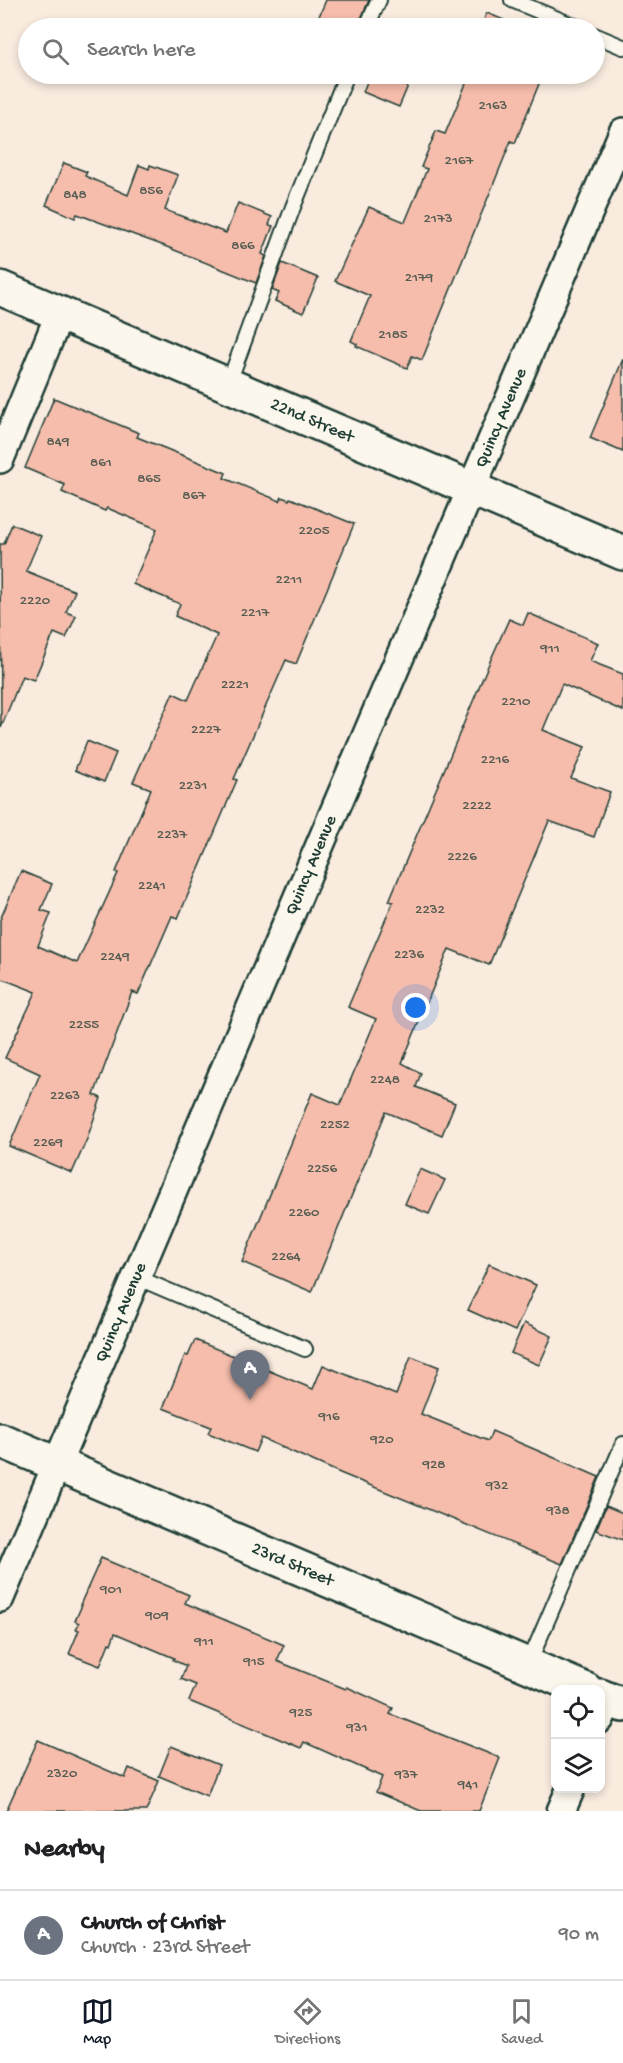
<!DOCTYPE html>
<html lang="en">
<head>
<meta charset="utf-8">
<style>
  body { margin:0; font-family:"Gochi Hand",sans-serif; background:#f6f6f6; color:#202124 }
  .controls { position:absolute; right:18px; bottom:18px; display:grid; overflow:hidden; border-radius:12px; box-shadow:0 3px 9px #0003 }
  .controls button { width:54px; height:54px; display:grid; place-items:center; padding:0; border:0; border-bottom:2px solid #e0e0e0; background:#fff; color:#202124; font:30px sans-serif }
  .you { position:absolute; left:416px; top:1008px; width:21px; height:21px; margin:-15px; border:4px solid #fff; border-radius:50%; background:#1a73e8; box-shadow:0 0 0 9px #1a73e833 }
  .badge { display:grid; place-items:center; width:39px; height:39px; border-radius:50%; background:#111827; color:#fff; font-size:20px; font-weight:700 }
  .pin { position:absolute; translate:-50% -50px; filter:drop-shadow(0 2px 3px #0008) }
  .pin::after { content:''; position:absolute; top:32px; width:21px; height:18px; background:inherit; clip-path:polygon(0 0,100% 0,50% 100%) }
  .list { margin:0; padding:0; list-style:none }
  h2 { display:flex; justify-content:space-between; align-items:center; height:78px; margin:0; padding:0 24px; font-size:26px }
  h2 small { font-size:20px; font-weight:400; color:#757577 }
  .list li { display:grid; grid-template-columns:39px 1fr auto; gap:18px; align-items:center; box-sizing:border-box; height:90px; padding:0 24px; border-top:2px solid #e0e0e0 }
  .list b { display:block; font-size:22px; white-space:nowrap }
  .list p { margin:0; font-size:20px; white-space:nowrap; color:#757577 }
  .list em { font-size:20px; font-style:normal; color:#757577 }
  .icon { flex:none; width:33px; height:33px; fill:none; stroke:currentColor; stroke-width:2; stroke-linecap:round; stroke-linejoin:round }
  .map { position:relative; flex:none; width:623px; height:1811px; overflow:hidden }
  .search { position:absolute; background:#fff; box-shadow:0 3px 9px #0003; left:18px; right:18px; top:18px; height:66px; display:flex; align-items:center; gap:15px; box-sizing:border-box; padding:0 21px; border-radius:33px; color:#757577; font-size:22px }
  .sheet { height:168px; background:#fff }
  nav { display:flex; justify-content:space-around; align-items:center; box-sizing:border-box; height:84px; border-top:2px solid #e0e0e0; background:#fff; font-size:16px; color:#757577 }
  nav a { display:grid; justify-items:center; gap:3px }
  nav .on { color:#111827 }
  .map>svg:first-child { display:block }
</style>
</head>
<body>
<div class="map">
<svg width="623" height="1811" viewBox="0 0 623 1811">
  <rect width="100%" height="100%" fill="#faebdf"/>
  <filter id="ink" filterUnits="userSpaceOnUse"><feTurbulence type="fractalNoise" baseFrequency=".0167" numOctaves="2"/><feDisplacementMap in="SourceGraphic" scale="12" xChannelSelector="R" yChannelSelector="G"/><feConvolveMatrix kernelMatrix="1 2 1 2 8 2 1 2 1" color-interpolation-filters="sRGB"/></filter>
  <g filter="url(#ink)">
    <g fill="#f6bdac" stroke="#1f3d34" stroke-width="1.5">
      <polygon points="326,0 369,0 357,28 314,28"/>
      <polygon points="487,13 523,28 480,28"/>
      <polygon points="370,74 413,74 399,107 363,92"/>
      <polygon points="470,74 543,74 515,143 511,141 422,360 412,356 407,368 356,346 357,344 351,341 370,296 335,281 369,207 405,222 427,169 421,167 436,131 445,134"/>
      <polygon points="64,163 87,172 85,176 128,195 139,165 149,169 150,165 178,175 165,210 226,233 238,203 272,217 269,225 273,226 262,254 266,256 256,283 162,245 77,214 75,218 46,205"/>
      <polygon points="282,263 318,278 303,313 275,301 279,293 272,290"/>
      <polygon points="623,359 623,452 590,438"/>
      <polygon points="54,398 139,433 137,437 226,473 224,478 280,501 282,497 289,500 290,498 354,524 296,664 286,660 234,779 237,780 178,918 172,916 138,994 132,992 94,1095 101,1098 87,1139 72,1173 9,1146 40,1074 5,1058 36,992 0,978 0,920 21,871 52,884 41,910 51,913 38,946 77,963 118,873 116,872 151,789 133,782 173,693 188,700 217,635 175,616 180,604 133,584 157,529 107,508 105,511 62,492 65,485 25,468"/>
      <polygon points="12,524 41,536 26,571 75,591 66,612 76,616 66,638 54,633 34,680 22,676 1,728 0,544 4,544"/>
      <polygon points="528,613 598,643 590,661 623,674 623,711 562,684 543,730 585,747 571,778 610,792 594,837 549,821 489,965 449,949 402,1063 421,1073 416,1087 455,1103 442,1135 386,1112 312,1292 242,1262 312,1093 340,1105 376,1019 348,1007 393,902 389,901 487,668 509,619 523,625"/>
      <polygon points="87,741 116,753 104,782 75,770"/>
      <polygon points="420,1169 445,1180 429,1214 405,1204"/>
      <polygon points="489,1264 536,1285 515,1331 468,1310"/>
      <polygon points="524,1323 552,1336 539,1365 511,1353"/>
      <polygon points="195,1340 313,1389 323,1365 396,1395 411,1356 439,1367 421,1414 488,1441 492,1431 599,1477 562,1564 340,1473 261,1438 255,1452 208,1433 211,1427 163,1408 185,1355 188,1356"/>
      <polygon points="606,1506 623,1513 623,1540 596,1530"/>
      <polygon points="101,1558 189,1595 185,1603 284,1645 277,1661 346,1689 347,1687 393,1708 390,1714 500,1758 479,1811 421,1811 376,1792 382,1777 304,1742 301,1748 189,1701 196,1685 181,1679 186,1666 173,1660 174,1658 115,1633 111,1644 109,1643 100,1666 69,1654 79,1630 76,1629 79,1623 75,1621 82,1605 80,1605"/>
      <polygon points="38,1740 125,1778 129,1768 159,1781 146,1811 6,1811"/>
      <polygon points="171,1746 219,1765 207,1796 159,1776"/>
    </g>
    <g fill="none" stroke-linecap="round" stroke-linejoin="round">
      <g stroke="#1f3d34" stroke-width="18">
        <g id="lane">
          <polyline points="512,0 579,28"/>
          <polyline points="366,28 379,0"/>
          <polyline points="594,35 623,47"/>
          <polyline points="228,385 293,207 347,74"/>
          <polyline points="136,1277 305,1349"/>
          <polyline points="528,1665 623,1444"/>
        </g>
      </g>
      <g stroke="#1f3d34" stroke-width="32">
        <g id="street">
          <polyline points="0,459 60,313"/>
          <path id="s1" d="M0,1598L623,132"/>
          <polyline points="600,1719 609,1699"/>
          <polyline points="561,1811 571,1788"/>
        </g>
      </g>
      <g stroke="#1f3d34" stroke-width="38">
        <g id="secondary">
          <path id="s2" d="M0,288L623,553"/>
          <path id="s3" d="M0,1440L586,1690"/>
          <polyline points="600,1696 623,1705"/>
        </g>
      </g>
      <use href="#lane" stroke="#fbf7ec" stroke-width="14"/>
      <use href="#street" stroke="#fbf7ec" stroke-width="27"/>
      <use href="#secondary" stroke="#fbf7ec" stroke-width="33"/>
    </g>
  </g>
  <g text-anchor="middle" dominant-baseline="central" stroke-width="4.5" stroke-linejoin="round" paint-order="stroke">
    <g font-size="15" fill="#555d52">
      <text x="493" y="106">2163</text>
      <text x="459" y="161">2167</text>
      <text x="151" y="191">856</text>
      <text x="75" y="195">848</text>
      <text x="438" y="219">2173</text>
      <text x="243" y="246">866</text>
      <text x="419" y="278">2179</text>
      <text x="393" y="335">2185</text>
      <text x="58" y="442">849</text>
      <text x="101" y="463">861</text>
      <text x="149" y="479">865</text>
      <text x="194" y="496">867</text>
      <text x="314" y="531">2205</text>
      <text x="289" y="580">2211</text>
      <text x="35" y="601">2220</text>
      <text x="255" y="613">2217</text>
      <text x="550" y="649">911</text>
      <text x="235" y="685">2221</text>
      <text x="516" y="702">2210</text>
      <text x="206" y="730">2227</text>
      <text x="495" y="760">2216</text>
      <text x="193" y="786">2231</text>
      <text x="477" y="806">2222</text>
      <text x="172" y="835">2237</text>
      <text x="462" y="857">2226</text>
      <text x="152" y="886">2241</text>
      <text x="430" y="910">2232</text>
      <text x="409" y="955">2236</text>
      <text x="115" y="957">2249</text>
      <text x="84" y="1025">2255</text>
      <text x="385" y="1080">2248</text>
      <text x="65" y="1096">2263</text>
      <text x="335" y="1125">2252</text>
      <text x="48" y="1143">2269</text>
      <text x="322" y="1169">2256</text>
      <text x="304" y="1213">2260</text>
      <text x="286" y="1257">2264</text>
      <text x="329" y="1417">916</text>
      <text x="382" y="1440">920</text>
      <text x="434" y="1465">928</text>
      <text x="497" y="1486">932</text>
      <text x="558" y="1511">938</text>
      <text x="111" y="1590">901</text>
      <text x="157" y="1616">909</text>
      <text x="204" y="1642">911</text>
      <text x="254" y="1662">915</text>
      <text x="301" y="1713">925</text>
      <text x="357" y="1728">931</text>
      <text x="62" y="1774">2320</text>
      <text x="406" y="1775">937</text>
      <text x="468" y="1785">941</text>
    </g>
    <g font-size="18" fill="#1f3d34" stroke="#fbf7ec">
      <text stroke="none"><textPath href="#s1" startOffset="1282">Quincy Avenue</textPath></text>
      <text stroke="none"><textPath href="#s2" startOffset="339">22nd Street</textPath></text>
      <text stroke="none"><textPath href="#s1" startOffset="796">Quincy Avenue</textPath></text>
      <text stroke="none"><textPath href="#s1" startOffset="310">Quincy Avenue</textPath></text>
      <text stroke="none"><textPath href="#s3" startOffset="318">23rd Street</textPath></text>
    </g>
  </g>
</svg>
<div class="controls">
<button><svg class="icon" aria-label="locate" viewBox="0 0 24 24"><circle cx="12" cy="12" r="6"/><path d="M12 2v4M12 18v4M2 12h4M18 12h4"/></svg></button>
<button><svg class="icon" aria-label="layers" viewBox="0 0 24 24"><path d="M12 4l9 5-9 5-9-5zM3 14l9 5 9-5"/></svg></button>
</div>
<div class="you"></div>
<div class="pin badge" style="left:250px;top:1400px;background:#6b7280">A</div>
<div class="search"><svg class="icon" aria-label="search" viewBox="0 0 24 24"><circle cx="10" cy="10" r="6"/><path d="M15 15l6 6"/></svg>Search here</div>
</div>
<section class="sheet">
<h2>Nearby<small></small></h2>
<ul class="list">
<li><span class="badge" style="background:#6b7280">A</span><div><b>Church of Christ</b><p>Church · 23rd Street</p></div><em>90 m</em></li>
</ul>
</section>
<nav>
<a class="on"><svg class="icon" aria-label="map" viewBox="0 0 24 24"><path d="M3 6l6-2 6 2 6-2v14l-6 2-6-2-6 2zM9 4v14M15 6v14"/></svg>Map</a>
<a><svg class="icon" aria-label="directions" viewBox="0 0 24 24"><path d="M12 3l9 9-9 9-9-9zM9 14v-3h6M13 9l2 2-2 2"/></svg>Directions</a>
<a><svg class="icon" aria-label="saved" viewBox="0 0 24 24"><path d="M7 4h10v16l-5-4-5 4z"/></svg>Saved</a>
</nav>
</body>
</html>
